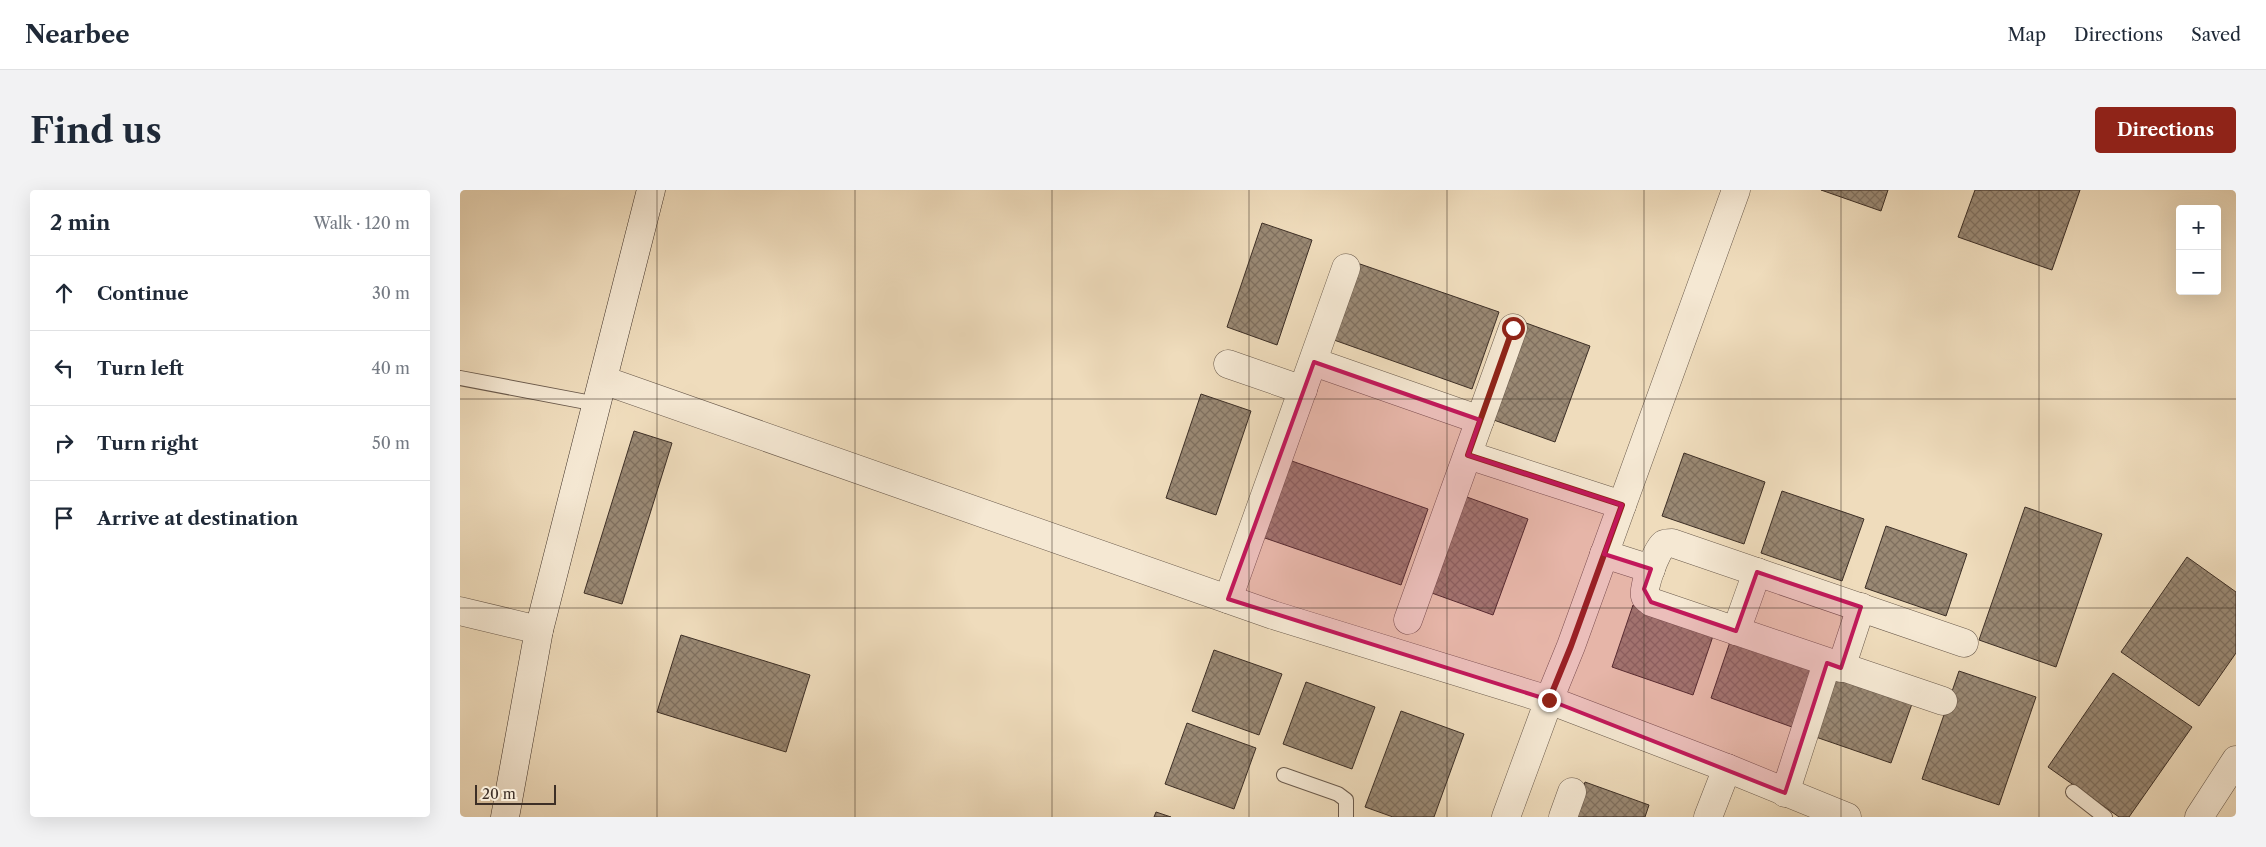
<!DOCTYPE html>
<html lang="en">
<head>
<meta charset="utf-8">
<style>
  body { margin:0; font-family:"Libre Caslon Text",serif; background:#f2f2f3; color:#1f2937 }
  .controls { position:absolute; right:15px; top:15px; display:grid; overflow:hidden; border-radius:5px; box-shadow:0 5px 20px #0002 }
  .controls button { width:45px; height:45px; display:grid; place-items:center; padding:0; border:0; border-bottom:1px solid #e0e1e3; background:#fff; color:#1f2937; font:25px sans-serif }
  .scale { position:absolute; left:15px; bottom:12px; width:81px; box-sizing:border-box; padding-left:5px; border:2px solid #3d2f26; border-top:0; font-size:14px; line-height:18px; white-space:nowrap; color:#3d2f26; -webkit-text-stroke:4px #f5e8d3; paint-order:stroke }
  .stop { position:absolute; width:15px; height:15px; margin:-11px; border:4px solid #8f2418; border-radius:50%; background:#fff }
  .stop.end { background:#8f2418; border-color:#fff; box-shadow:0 1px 5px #0008 }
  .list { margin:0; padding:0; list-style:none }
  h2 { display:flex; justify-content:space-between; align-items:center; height:65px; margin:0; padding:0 20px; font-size:21px }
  h2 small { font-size:16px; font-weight:400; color:#747a83 }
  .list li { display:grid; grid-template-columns:32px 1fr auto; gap:15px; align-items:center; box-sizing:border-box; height:75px; padding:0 20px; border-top:1px solid #e0e1e3 }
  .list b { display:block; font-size:19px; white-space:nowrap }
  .list em { font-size:16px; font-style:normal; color:#747a83 }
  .icon { flex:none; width:28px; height:28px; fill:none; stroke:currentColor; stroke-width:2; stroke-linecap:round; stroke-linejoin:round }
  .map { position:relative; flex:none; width:1776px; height:627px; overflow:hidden; border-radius:5px }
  header { display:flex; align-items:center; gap:30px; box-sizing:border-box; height:70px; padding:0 25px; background:#fff; border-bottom:1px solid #e0e1e3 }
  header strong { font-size:24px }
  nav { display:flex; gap:28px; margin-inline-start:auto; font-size:18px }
  .intro { display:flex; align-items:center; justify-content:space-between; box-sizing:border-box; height:120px; padding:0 30px }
  h1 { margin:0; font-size:35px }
  .button { padding:12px 22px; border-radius:5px; background:#8f2418; color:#fff; font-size:18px; font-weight:700 }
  main { display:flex; gap:30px; padding:0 30px }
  aside { flex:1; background:#fff; border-radius:5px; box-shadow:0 5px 20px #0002 }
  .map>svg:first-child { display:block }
</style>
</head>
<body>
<header>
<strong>Nearbee</strong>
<nav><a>Map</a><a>Directions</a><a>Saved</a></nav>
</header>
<div class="intro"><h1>Find us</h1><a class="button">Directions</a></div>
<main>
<aside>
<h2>2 min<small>Walk · 120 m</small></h2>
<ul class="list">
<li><svg class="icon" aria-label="ahead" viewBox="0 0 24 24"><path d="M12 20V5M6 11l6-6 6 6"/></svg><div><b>Continue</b></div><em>30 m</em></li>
<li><svg class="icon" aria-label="left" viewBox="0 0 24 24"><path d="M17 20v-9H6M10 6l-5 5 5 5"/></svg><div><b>Turn left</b></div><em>40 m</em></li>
<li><svg class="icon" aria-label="right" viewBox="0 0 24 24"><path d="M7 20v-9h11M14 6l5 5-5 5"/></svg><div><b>Turn right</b></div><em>50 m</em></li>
<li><svg class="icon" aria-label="arrive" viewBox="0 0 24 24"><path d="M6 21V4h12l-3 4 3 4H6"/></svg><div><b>Arrive at destination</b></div></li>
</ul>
</aside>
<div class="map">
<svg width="1776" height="627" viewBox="0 0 1776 627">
  <defs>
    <pattern id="building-cross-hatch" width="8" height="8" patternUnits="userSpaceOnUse" patternTransform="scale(1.25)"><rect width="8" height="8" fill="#9a8974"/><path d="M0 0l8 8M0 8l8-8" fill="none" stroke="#7f705f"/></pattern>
  </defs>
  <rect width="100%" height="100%" fill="#efdcbc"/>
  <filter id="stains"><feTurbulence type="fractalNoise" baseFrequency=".004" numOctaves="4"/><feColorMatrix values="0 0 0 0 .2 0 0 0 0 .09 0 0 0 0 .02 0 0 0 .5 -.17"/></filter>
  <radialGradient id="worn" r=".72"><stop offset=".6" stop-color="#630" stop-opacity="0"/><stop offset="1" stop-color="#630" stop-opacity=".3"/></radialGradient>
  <g fill="url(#building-cross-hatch)" stroke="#3d2f26">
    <polygon points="1361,0 1428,0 1421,21"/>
    <polygon points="1515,0 1620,0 1592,80 1498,47"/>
    <polygon points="802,33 852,50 817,155 767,137"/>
    <polygon points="900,74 1039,122 1012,199 874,150"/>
    <polygon points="1066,133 1130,156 1095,252 1031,229"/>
    <polygon points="741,204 791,221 756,325 706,308"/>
    <polygon points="174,241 212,253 162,414 124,403"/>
    <polygon points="1224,263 1305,292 1284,354 1202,326"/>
    <polygon points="829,270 968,319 941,395 802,347"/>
    <polygon points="1322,301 1404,329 1382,391 1301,363"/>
    <polygon points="1004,306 1068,329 1033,425 969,402"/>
    <polygon points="1565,317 1642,344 1596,477 1519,450"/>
    <polygon points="1426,336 1507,364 1486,426 1405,398"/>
    <polygon points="1727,367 1776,402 1776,463 1739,516 1661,462"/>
    <polygon points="1173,415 1254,443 1233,505 1152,477"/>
    <polygon points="221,445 350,485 326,562 197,522"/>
    <polygon points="1272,446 1353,474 1332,537 1251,508"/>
    <polygon points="754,460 822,484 799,545 732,521"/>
    <polygon points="1499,481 1576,507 1539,615 1462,589"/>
    <polygon points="1372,483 1453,511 1431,573 1350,545"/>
    <polygon points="1653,483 1732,537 1669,627 1659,627 1588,577"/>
    <polygon points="846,492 915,517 892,579 823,554"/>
    <polygon points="941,521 1004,544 974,627 933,627 905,617"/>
    <polygon points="727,533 796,558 774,619 705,594"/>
    <polygon points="1125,592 1189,615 1185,627 1113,627"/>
    <polygon points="696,622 711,627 694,627"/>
  </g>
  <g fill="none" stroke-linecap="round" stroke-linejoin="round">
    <g stroke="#6a5a4c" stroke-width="16">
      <g id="lane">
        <polyline points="0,188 137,214"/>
        <polyline points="824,585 878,604 886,610 886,627"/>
        <polyline points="1613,602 1645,627"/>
      </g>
    </g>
    <g stroke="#6a5a4c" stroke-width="29">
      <g id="street">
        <polyline points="854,172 1020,230"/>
        <polyline points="768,174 843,200"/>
        <polyline points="143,190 813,425 1089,510 1267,578 1387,627"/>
        <polyline points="1008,265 1162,315"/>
        <polyline points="1144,364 1191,379"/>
        <polyline points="768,409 886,78"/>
        <polyline points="0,421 79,440"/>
        <polyline points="948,430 1053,138"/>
        <polyline points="1276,441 1297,382"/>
        <polyline points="1381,478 1401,417"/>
        <path d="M1483,511L1191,412C1189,410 1186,409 1185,406C1182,399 1197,358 1204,354C1206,353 1210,353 1212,353L1504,453"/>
        <polyline points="1325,603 1367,473"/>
        <polyline points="1046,627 1089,510 1111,456 1276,0"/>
        <polyline points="1103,627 1112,602"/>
        <polyline points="1248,627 1267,578"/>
        <polyline points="1739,627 1776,570"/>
      </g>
    </g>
    <g stroke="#3d2f26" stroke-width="29">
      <polyline id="secondary" points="45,627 79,440 191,0"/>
    </g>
    <use href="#lane" stroke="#f5e8d3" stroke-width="14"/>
    <use href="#street" stroke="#f5e8d3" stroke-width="28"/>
    <use href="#secondary" stroke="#f5e8d3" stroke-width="28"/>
  </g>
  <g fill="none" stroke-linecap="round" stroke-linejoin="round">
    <polyline stroke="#8f2418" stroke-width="6" points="1053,138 1008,265 1162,315 1111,456 1089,510"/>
  </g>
  <path fill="#c2185b" fill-opacity="0.2" stroke="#c2185b" stroke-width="4" stroke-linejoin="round" d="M854,172L1020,230L1008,265L1162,315L1144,364L1191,379L1184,399L1191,412L1276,441L1297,382L1401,417L1381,478L1367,473L1325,603L1089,510L768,409Z"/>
  <path fill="none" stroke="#3d2f26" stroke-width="1" stroke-opacity="0.55" d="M197,0V627M395,0V627M592,0V627M789,0V627M987,0V627M1184,0V627M1381,0V627M1579,0V627M0,209H1776M0,418H1776"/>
  <rect width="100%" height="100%" filter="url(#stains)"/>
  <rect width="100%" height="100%" fill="url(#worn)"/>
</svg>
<div class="controls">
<button>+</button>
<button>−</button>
</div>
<div class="scale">20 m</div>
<div class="stop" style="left:1053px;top:138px"></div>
<div class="stop end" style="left:1089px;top:510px"></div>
</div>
</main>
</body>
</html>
